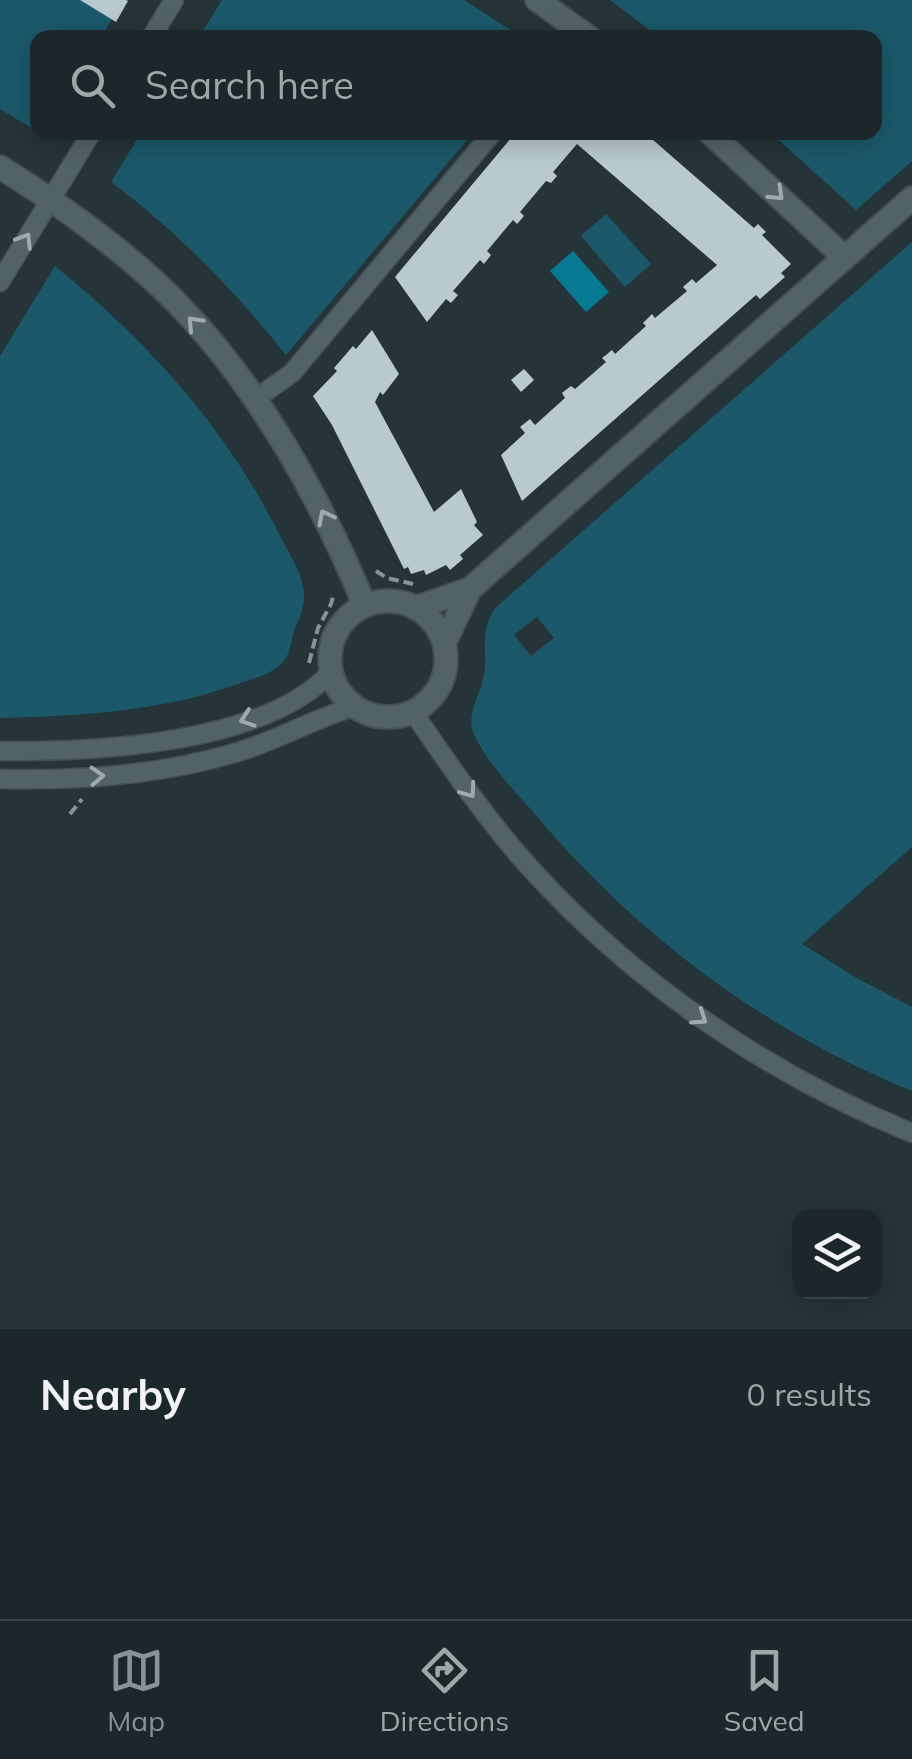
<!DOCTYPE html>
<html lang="en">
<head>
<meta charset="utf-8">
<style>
  body { margin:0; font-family:Mulish,sans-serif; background:#252f33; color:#f1f3f6 }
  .controls { position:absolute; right:30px; bottom:30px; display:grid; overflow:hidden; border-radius:20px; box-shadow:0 5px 25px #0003 }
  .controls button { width:90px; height:90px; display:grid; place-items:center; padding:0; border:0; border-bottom:2px solid #3a4447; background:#1c272b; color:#f1f3f6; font:50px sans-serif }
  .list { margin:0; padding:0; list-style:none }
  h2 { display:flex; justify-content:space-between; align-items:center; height:130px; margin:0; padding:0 40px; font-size:42px }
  h2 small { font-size:32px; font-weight:400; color:#a0a5a9 }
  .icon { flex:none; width:55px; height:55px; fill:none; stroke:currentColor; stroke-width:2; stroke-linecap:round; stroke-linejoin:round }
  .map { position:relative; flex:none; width:912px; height:1329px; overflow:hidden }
  .search { position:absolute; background:#1c272b; box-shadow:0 5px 25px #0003; left:30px; right:30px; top:30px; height:110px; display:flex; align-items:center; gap:25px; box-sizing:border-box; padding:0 35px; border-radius:20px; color:#a0a5a9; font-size:38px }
  .sheet { height:290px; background:#1c272b }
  nav { display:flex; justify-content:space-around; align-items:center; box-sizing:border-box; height:140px; border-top:2px solid #3a4447; background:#1c272b; font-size:28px; color:#a0a5a9 }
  nav a { display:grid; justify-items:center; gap:5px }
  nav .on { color:#8c9099 }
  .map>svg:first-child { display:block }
</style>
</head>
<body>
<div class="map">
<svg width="912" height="1329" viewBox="0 0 912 1329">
  <rect width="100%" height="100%" fill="#253439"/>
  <g fill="#1b596a" fill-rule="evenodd">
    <polygon points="0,0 80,0 112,19 101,37 38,38 38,132 0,109"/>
    <polygon points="222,0 464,0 521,37 199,37"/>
    <polygon points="610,0 912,0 912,161 856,210 771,133 874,132 874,38 659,37"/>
    <path d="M141,133V132L473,133L286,355C234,290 178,232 111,182Z"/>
    <polygon points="606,214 651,264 625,287 581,236"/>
    <path d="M912,242V847L802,944L855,977L912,1007V1091C765,1031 636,935 534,813C514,790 486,762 474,734C465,715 481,694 484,675C487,660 483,645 486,630C487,622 491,616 494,609ZM537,617L554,638L531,656L514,635Z"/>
    <path d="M55,266C146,340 225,426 278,532C286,549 300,568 303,587C307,603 300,616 294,631C290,644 291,655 280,665C270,674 259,677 246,681C167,711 84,716 0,718V356Z"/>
  </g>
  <polygon fill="#087993" points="573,251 609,292 586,312 550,271"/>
  <g fill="#b8cad0">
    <polygon points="80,0 126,0 128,1 116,22"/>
    <polygon points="516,132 644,132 754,228 758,224 766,232 762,235 791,264 781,273 785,277 760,299 756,295 522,501 501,455 525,433 520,427 530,419 535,425 565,398 562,393 571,386 575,389 606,362 602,358 606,355 612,350 615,354 646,326 643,323 652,314 655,318 687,291 683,287 692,279 696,283 717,265 577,144 553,172 557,176 551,183 546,181 520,212 524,216 517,224 513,220 487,251 491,255 484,264 480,260 453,291 458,295 451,303 446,299 427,322 395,277"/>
    <polygon points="372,330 399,374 383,395 380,392 375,402 434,512 461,489 477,522 474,525 483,535 460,555 463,559 450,570 446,565 426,575 424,570 411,574 408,567 404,569 332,425 313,396 337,371 334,368 353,346 356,349"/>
    <polygon points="524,369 534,380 521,392 511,380"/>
  </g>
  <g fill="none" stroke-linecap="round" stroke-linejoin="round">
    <g stroke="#424f54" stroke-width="21">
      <g id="minor">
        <polyline points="151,38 174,0"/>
        <polyline points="0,282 92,132"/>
        <polyline points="254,400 292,373 493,132"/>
        <path d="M413,712C450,766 488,822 532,870C637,985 768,1074 912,1133"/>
        <path d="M0,751C93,752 264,745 331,672"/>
        <path d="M0,779C79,781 162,775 238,752C278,740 314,719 353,707"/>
      </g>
    </g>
    <g stroke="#424f54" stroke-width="26">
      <g id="tertiary">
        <polyline points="537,0 590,38"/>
        <polyline points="709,132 844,257"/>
        <path d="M0,167C50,198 98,232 142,270C244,359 314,483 365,606"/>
        <circle cx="388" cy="659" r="58"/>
        <polyline points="415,608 470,589 912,198"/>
        <polyline points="444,644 470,589"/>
      </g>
    </g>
    <g stroke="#869296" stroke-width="4" stroke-dasharray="10 5" stroke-linecap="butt">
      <polyline points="376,571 387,578 413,584"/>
      <polyline points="309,663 318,628 331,604 334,593"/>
      <polyline points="70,814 82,799"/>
    </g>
    <use href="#minor" stroke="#526368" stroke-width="18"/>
    <use href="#tertiary" stroke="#526368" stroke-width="22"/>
  </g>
  <defs><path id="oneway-chevron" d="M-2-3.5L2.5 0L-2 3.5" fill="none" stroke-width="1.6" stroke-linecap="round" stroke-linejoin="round" transform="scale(2.5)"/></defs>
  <g stroke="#9eaaaf">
    <use href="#oneway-chevron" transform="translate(777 194) rotate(44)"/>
    <use href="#oneway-chevron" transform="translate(25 240) rotate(-58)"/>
    <use href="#oneway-chevron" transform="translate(194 323) rotate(-133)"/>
    <use href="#oneway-chevron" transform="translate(325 517) rotate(-117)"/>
    <use href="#oneway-chevron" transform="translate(247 719) rotate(161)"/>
    <use href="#oneway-chevron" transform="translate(97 776) rotate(-3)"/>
    <use href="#oneway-chevron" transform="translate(469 791) rotate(54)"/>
    <use href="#oneway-chevron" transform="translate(700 1018) rotate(34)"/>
  </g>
</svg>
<div class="controls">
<button><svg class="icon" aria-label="layers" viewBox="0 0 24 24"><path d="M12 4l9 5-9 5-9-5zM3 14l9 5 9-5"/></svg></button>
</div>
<div class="search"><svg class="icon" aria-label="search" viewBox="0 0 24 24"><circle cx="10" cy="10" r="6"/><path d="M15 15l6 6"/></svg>Search here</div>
</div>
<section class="sheet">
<h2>Nearby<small>0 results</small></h2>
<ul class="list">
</ul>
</section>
<nav>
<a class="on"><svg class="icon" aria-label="map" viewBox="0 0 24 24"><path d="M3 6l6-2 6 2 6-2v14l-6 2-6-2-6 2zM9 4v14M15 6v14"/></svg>Map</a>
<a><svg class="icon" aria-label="directions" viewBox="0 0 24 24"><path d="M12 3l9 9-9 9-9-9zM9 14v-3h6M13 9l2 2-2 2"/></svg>Directions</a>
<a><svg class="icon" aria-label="saved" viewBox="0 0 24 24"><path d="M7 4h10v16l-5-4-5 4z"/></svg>Saved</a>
</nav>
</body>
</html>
